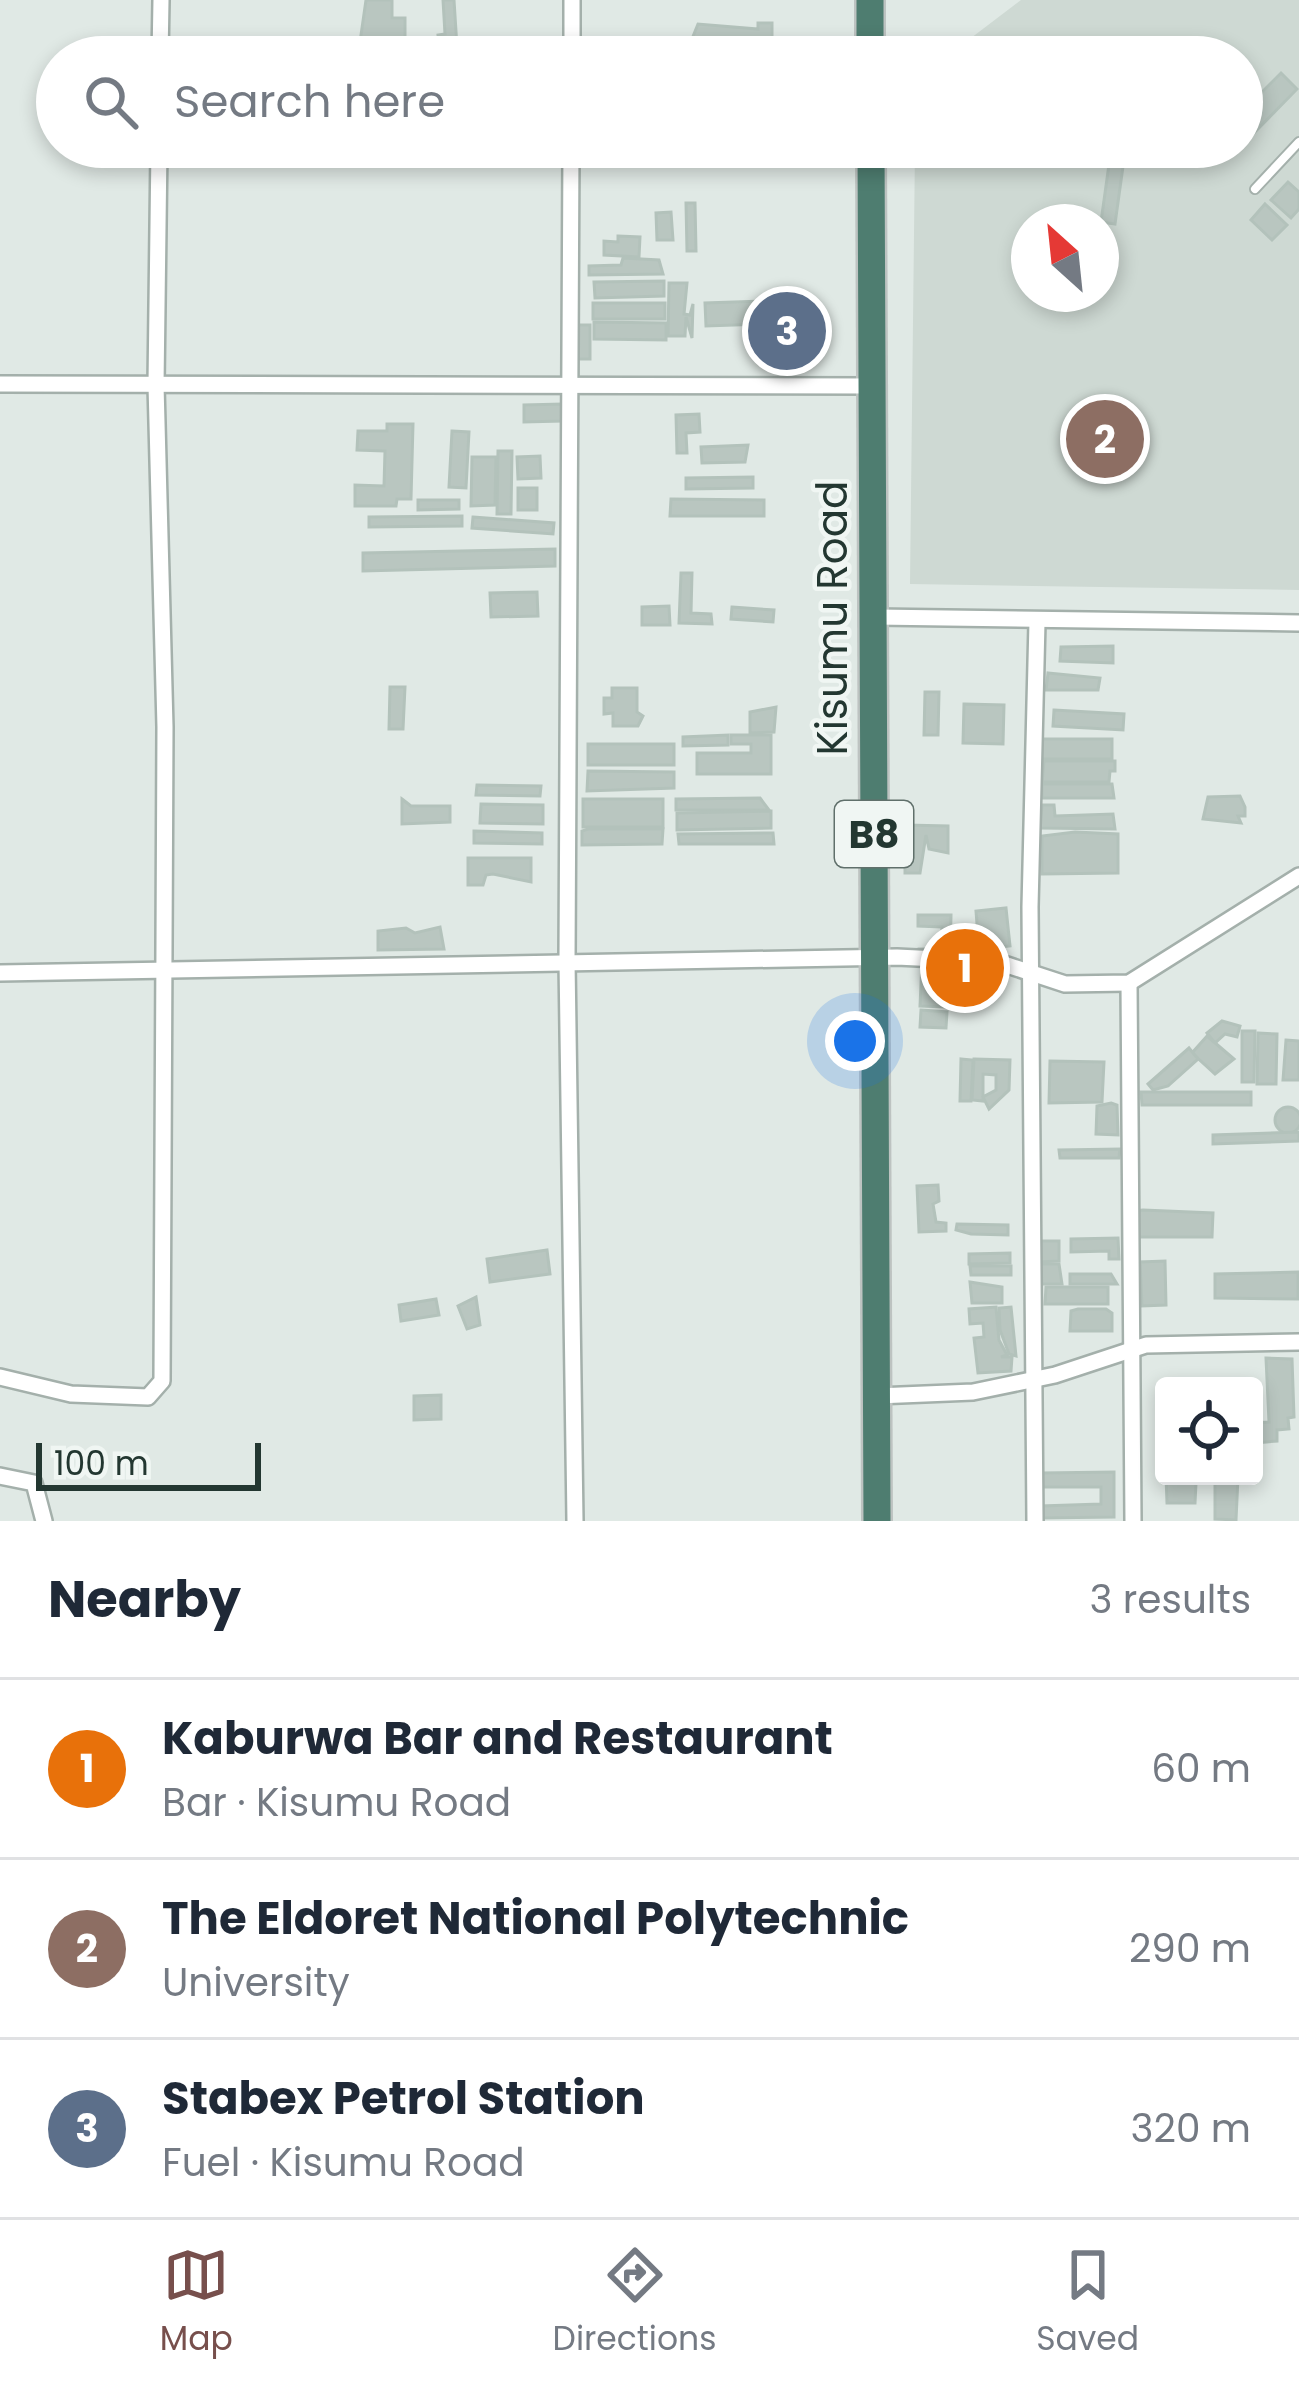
<!DOCTYPE html>
<html lang="en">
<head>
<meta charset="utf-8">
<style>
  body { margin:0; font-family:Poppins,sans-serif; background:#f2f2f3; color:#1f2937 }
  .controls { position:absolute; right:36px; bottom:36px; display:grid; overflow:hidden; border-radius:12px; box-shadow:0 6px 18px #0003 }
  .controls button { width:108px; height:108px; display:grid; place-items:center; padding:0; border:0; border-bottom:3px solid #e0e1e3; background:#fff; color:#1f2937; font:60px sans-serif }
  .compass { position:absolute; left:1011px; top:204px; width:108px; height:108px; border-radius:50%; background:#fff; box-shadow:0 6px 18px #0003; rotate:333deg }
  .scale { position:absolute; left:36px; bottom:30px; width:225px; box-sizing:border-box; padding-left:12px; border:6px solid #233731; border-top:0; font-size:33px; line-height:42px; white-space:nowrap; color:#233731; -webkit-text-stroke:9px #f0f6f3; paint-order:stroke }
  .you { position:absolute; left:855px; top:1041px; width:42px; height:42px; margin:-30px; border:9px solid #fff; border-radius:50%; background:#1a73e8; box-shadow:0 0 0 18px #1a73e833 }
  .badge { display:grid; place-items:center; width:78px; height:78px; border-radius:50%; background:#774f4c; color:#fff; font-size:39px; font-weight:700 }
  .pin { position:absolute; translate:-50% -50%; border:6px solid #fff; box-shadow:0 3px 12px #0006 }
  .list { margin:0; padding:0; list-style:none }
  h2 { display:flex; justify-content:space-between; align-items:center; height:156px; margin:0; padding:0 48px; font-size:51px }
  h2 small { font-size:39px; font-weight:400; color:#747a83 }
  .list li { display:grid; grid-template-columns:78px 1fr auto; gap:36px; align-items:center; box-sizing:border-box; height:180px; padding:0 48px; border-top:3px solid #e0e1e3 }
  .list b { display:block; font-size:45px; white-space:nowrap }
  .list p { margin:0; font-size:39px; white-space:nowrap; color:#747a83 }
  .list em { font-size:39px; font-style:normal; color:#747a83 }
  .icon { flex:none; width:66px; height:66px; fill:none; stroke:currentColor; stroke-width:2; stroke-linecap:round; stroke-linejoin:round }
  .map { position:relative; flex:none; width:1299px; height:1521px; overflow:hidden }
  .search { position:absolute; background:#fff; box-shadow:0 6px 18px #0003; left:36px; right:36px; top:36px; height:132px; display:flex; align-items:center; gap:30px; box-sizing:border-box; padding:0 42px; border-radius:66px; color:#747a83; font-size:45px }
  .sheet { height:696px; background:#fff }
  nav { display:flex; justify-content:space-around; align-items:center; box-sizing:border-box; height:168px; border-top:3px solid #e0e1e3; background:#fff; font-size:33px; color:#747a83 }
  nav a { display:grid; justify-items:center; gap:6px }
  nav .on { color:#774f4c }
  .map>svg:first-child { display:block }
</style>
</head>
<body>
<div class="map">
<svg width="1299" height="1521" viewBox="0 0 1299 1521">
  <rect width="100%" height="100%" fill="#e0e9e5"/>
  <path fill="#ced9d3" fill-rule="evenodd" d="M1021,0H1299V590L910,584L915,147H1242V57H946ZM1029,222H1101V294H1029Z"/>
  <g fill="#b9c6c0" stroke="#b3c2bb" stroke-width="3">
    <polygon points="366,0 392,0 392,18 405,18 405,42 360,42"/>
    <polygon points="443,0 454,0 457,47 439,48 438,35 445,34"/>
    <polygon points="758,23 772,23 772,42 690,44 698,24 758,29"/>
    <rect x="469" y="42" width="80" height="15"/>
    <polygon points="1281,73 1297,89 1250,137 1242,130 1242,112"/>
    <polygon points="1111,150 1125,152 1115,224 1101,222"/>
    <polygon points="1288,182 1299,192 1299,209 1291,218 1271,200"/>
    <polygon points="686,203 695,203 696,251 687,251"/>
    <polygon points="1265,204 1287,225 1272,240 1251,220"/>
    <polygon points="671,212 673,240 657,240 656,213"/>
    <polygon points="618,236 640,237 639,257 604,255 604,241 618,242"/>
    <polygon points="623,258 659,260 663,274 589,275 589,266 621,265"/>
    <polygon points="664,281 664,296 595,298 594,282"/>
    <polygon points="669,283 687,283 684,314 690,315 693,304 692,338 686,317 685,336 668,336"/>
    <polygon points="765,301 766,324 706,326 705,303"/>
    <rect x="593" y="303" width="72" height="16"/>
    <polygon points="594,322 666,323 666,340 594,339"/>
    <polygon points="578,325 590,325 590,359 577,359"/>
    <polygon points="562,404 562,421 524,422 524,405"/>
    <polygon points="699,414 700,432 686,433 687,453 677,453 676,415"/>
    <polygon points="387,424 413,424 411,499 397,499 396,506 355,506 355,485 384,486 385,451 357,450 358,431 387,431"/>
    <polygon points="452,431 469,432 466,488 449,487"/>
    <polygon points="748,445 745,462 702,463 701,447"/>
    <polygon points="498,451 512,451 511,514 497,514"/>
    <polygon points="540,456 541,478 518,479 517,457"/>
    <polygon points="472,457 496,457 495,505 471,506"/>
    <polygon points="753,477 753,488 686,489 686,478"/>
    <rect x="518" y="488" width="19" height="22"/>
    <polygon points="671,499 764,500 764,516 670,516"/>
    <polygon points="418,500 459,500 459,509 418,510"/>
    <polygon points="462,516 462,526 369,527 369,517"/>
    <polygon points="473,517 554,523 553,534 472,528"/>
    <polygon points="555,549 555,566 363,571 363,553"/>
    <polygon points="681,573 692,573 691,613 711,614 712,624 679,623"/>
    <polygon points="537,592 538,616 491,617 490,593"/>
    <polygon points="669,606 670,625 642,625 642,607"/>
    <polygon points="732,607 774,610 773,622 731,619"/>
    <polygon points="1113,646 1113,663 1060,661 1061,647"/>
    <polygon points="1048,673 1100,678 1098,690 1046,690"/>
    <polygon points="390,687 405,687 403,729 389,729"/>
    <polygon points="612,688 637,688 637,712 643,716 638,726 613,726 613,713 604,714 604,698 612,698"/>
    <polygon points="925,692 939,692 938,735 924,735"/>
    <polygon points="964,704 1004,705 1003,744 963,743"/>
    <polygon points="776,707 774,732 750,733 750,712"/>
    <polygon points="1054,710 1124,714 1123,730 1053,726"/>
    <polygon points="728,735 728,745 683,746 683,737"/>
    <polygon points="731,735 771,735 771,774 697,774 697,753 751,753 751,744 731,744"/>
    <rect x="1041" y="739" width="71" height="20"/>
    <rect x="588" y="744" width="86" height="21"/>
    <polygon points="1044,761 1115,761 1115,771 1110,771 1109,782 1042,782"/>
    <polygon points="588,771 674,772 674,788 587,791"/>
    <polygon points="1042,784 1112,784 1114,798 1042,798"/>
    <polygon points="477,785 541,786 540,796 476,795"/>
    <polygon points="1240,796 1245,807 1245,816 1238,816 1241,823 1203,819 1208,797"/>
    <polygon points="760,798 769,810 676,810 676,799"/>
    <polygon points="402,799 411,806 450,806 450,822 402,824"/>
    <rect x="583" y="799" width="80" height="28"/>
    <polygon points="481,804 543,805 543,824 480,823"/>
    <polygon points="1042,805 1054,805 1055,816 1113,814 1115,829 1040,828"/>
    <polygon points="771,811 771,828 677,830 677,813"/>
    <polygon points="905,825 948,826 948,853 929,849 926,835 920,873 905,873"/>
    <polygon points="588,829 663,829 662,844 582,845 582,831"/>
    <polygon points="474,831 542,833 542,844 474,843"/>
    <polygon points="1075,832 1118,834 1118,873 1042,874 1042,836"/>
    <polygon points="773,833 774,844 679,844 678,834"/>
    <polygon points="468,858 531,858 531,882 493,874 486,875 483,885 468,885"/>
    <polygon points="1006,908 1010,946 979,949 976,911"/>
    <polygon points="918,915 951,915 950,961 919,960 919,949 941,949 942,927 918,926"/>
    <polygon points="440,927 444,949 378,950 378,931 406,928 415,933"/>
    <polygon points="922,962 949,963 947,1007 920,1006"/>
    <polygon points="921,1010 947,1012 946,1028 920,1027"/>
    <polygon points="1222,1021 1240,1026 1237,1037 1225,1034 1215,1043 1207,1033"/>
    <polygon points="1242,1031 1255,1031 1254,1082 1242,1082"/>
    <polygon points="1258,1033 1277,1034 1276,1084 1257,1084"/>
    <polygon points="1207,1036 1234,1059 1215,1074 1192,1053"/>
    <polygon points="1286,1040 1299,1041 1299,1080 1283,1080"/>
    <polygon points="1189,1048 1198,1059 1168,1086 1153,1090 1148,1084"/>
    <polygon points="961,1059 973,1060 971,1101 960,1101"/>
    <polygon points="974,1059 1010,1060 1009,1090 989,1109 983,1097 996,1090 996,1075 983,1074 983,1101 972,1100"/>
    <polygon points="1050,1061 1104,1062 1102,1102 1049,1103"/>
    <polygon points="1141,1092 1251,1092 1251,1105 1142,1105"/>
    <polygon points="1111,1103 1117,1105 1118,1135 1096,1134 1097,1106"/>
    <circle cx="1288" cy="1120" r="13"/>
    <polygon points="1299,1132 1299,1141 1213,1144 1213,1135"/>
    <polygon points="1120,1149 1119,1158 1060,1158 1059,1150"/>
    <polygon points="938,1185 939,1201 933,1204 936,1222 946,1223 946,1231 919,1232 917,1186"/>
    <polygon points="1143,1210 1213,1213 1212,1237 1125,1237 1135,1211"/>
    <polygon points="957,1224 1008,1225 1008,1235 971,1234 956,1230"/>
    <polygon points="1118,1238 1119,1259 1109,1259 1109,1251 1071,1252 1071,1239"/>
    <polygon points="1039,1241 1059,1241 1059,1261 1039,1262"/>
    <polygon points="547,1250 550,1274 490,1282 487,1259"/>
    <polygon points="1010,1253 1010,1263 969,1264 969,1254"/>
    <polygon points="1165,1261 1166,1305 1142,1306 1140,1262"/>
    <polygon points="1040,1264 1059,1264 1062,1284 1040,1284"/>
    <polygon points="970,1266 1011,1266 1011,1275 971,1275"/>
    <polygon points="1298,1272 1298,1299 1215,1298 1215,1274"/>
    <polygon points="1070,1274 1111,1274 1117,1284 1070,1284"/>
    <polygon points="970,1282 1002,1287 1002,1303 972,1303"/>
    <polygon points="1046,1287 1108,1287 1108,1304 1045,1304"/>
    <polygon points="476,1297 480,1325 467,1329 458,1306"/>
    <polygon points="436,1299 439,1315 401,1321 399,1305"/>
    <polygon points="996,1307 999,1340 1007,1355 1001,1357 1012,1357 1011,1371 978,1373 974,1338 984,1337 983,1323 970,1324 969,1309"/>
    <polygon points="1011,1307 1016,1356 1009,1354 1000,1330 999,1308"/>
    <polygon points="1078,1309 1106,1309 1112,1313 1112,1331 1070,1331 1071,1311"/>
    <polygon points="1266,1358 1292,1359 1294,1417 1288,1418 1289,1429 1277,1430 1277,1441 1254,1443 1254,1423 1269,1422"/>
    <polygon points="441,1395 441,1419 414,1420 414,1396"/>
    <polygon points="1114,1472 1114,1517 1040,1518 1041,1506 1101,1504 1101,1487 1041,1487 1042,1473"/>
    <polygon points="1166,1476 1238,1477 1236,1520 1215,1519 1215,1483 1196,1483 1195,1503 1167,1503"/>
  </g>
  <g fill="none" stroke-linecap="round" stroke-linejoin="round">
    <g stroke="#a4b0ab" stroke-width="12">
      <polyline id="service" points="1255,189 1299,142"/>
    </g>
    <g stroke="#a4b0ab" stroke-width="20">
      <g id="minor">
        <polyline points="160,57 161,0"/>
        <polyline points="572,57 572,0"/>
        <polyline points="571,147 567,961 575,1521"/>
        <polyline points="0,384 871,386"/>
        <polyline points="876,617 1299,623"/>
        <polyline points="0,973 897,957 998,962 1065,984 1129,983 1299,876"/>
        <polyline points="1129,983 1133,1521"/>
        <polyline points="0,1377 71,1394 148,1397 162,1381 165,727 156,385 159,147"/>
        <polyline points="877,1396 973,1392 1055,1375 1146,1345 1299,1342"/>
        <polyline points="0,1476 34,1483 44,1521"/>
        <polyline points="1035,1521 1030,907 1037,622"/>
      </g>
    </g>
    <g stroke="#bdc3c1" stroke-width="32">
      <g id="trunk">
        <polyline points="870,0 870,57"/>
        <polyline points="871,147 877,1521"/>
      </g>
    </g>
    <use href="#service" stroke="#fff" stroke-width="8"/>
    <use href="#minor" stroke="#fff" stroke-width="15"/>
    <use href="#trunk" stroke="#4e7d70" stroke-width="27"/>
  </g>
  <g text-anchor="middle" dominant-baseline="central" stroke-width="9" stroke-linejoin="round" paint-order="stroke">
    <rect fill="#f0f6f3" stroke="#60706b" stroke-width="3" x="835" y="801" width="78" height="66" rx="9"/>
    <g font-size="39" font-weight="bold" fill="#233731">
      <text x="874" y="834">B8</text>
    </g>
    <g font-size="42" fill="#233731" stroke="#f0f6f3">
      <text transform="translate(832 618) rotate(-90)">Kisumu Road</text>
    </g>
  </g>
</svg>
<div class="controls">
<button><svg class="icon" aria-label="locate" viewBox="0 0 24 24"><circle cx="12" cy="12" r="6"/><path d="M12 2v4M12 18v4M2 12h4M18 12h4"/></svg></button>
</div>
<svg class="compass" viewBox="-18 -18 36 36"><path d="M0-13l5 13h-10z" fill="#e53935"/><path d="M0 13l5-13h-10z" fill="#747a83"/></svg>
<div class="scale">100 m</div>
<div class="you"></div>
<div class="pin badge" style="left:965px;top:968px;background:#e8710a">1</div>
<div class="pin badge" style="left:1105px;top:439px;background:#8d6e63">2</div>
<div class="pin badge" style="left:787px;top:331px;background:#5c6f8a">3</div>
<div class="search"><svg class="icon" aria-label="search" viewBox="0 0 24 24"><circle cx="10" cy="10" r="6"/><path d="M15 15l6 6"/></svg>Search here</div>
</div>
<section class="sheet">
<h2>Nearby<small>3 results</small></h2>
<ul class="list">
<li><span class="badge" style="background:#e8710a">1</span><div><b>Kaburwa Bar and Restaurant</b><p>Bar · Kisumu Road</p></div><em>60 m</em></li>
<li><span class="badge" style="background:#8d6e63">2</span><div><b>The Eldoret National Polytechnic</b><p>University</p></div><em>290 m</em></li>
<li><span class="badge" style="background:#5c6f8a">3</span><div><b>Stabex Petrol Station</b><p>Fuel · Kisumu Road</p></div><em>320 m</em></li>
</ul>
</section>
<nav>
<a class="on"><svg class="icon" aria-label="map" viewBox="0 0 24 24"><path d="M3 6l6-2 6 2 6-2v14l-6 2-6-2-6 2zM9 4v14M15 6v14"/></svg>Map</a>
<a><svg class="icon" aria-label="directions" viewBox="0 0 24 24"><path d="M12 3l9 9-9 9-9-9zM9 14v-3h6M13 9l2 2-2 2"/></svg>Directions</a>
<a><svg class="icon" aria-label="saved" viewBox="0 0 24 24"><path d="M7 4h10v16l-5-4-5 4z"/></svg>Saved</a>
</nav>
</body>
</html>
